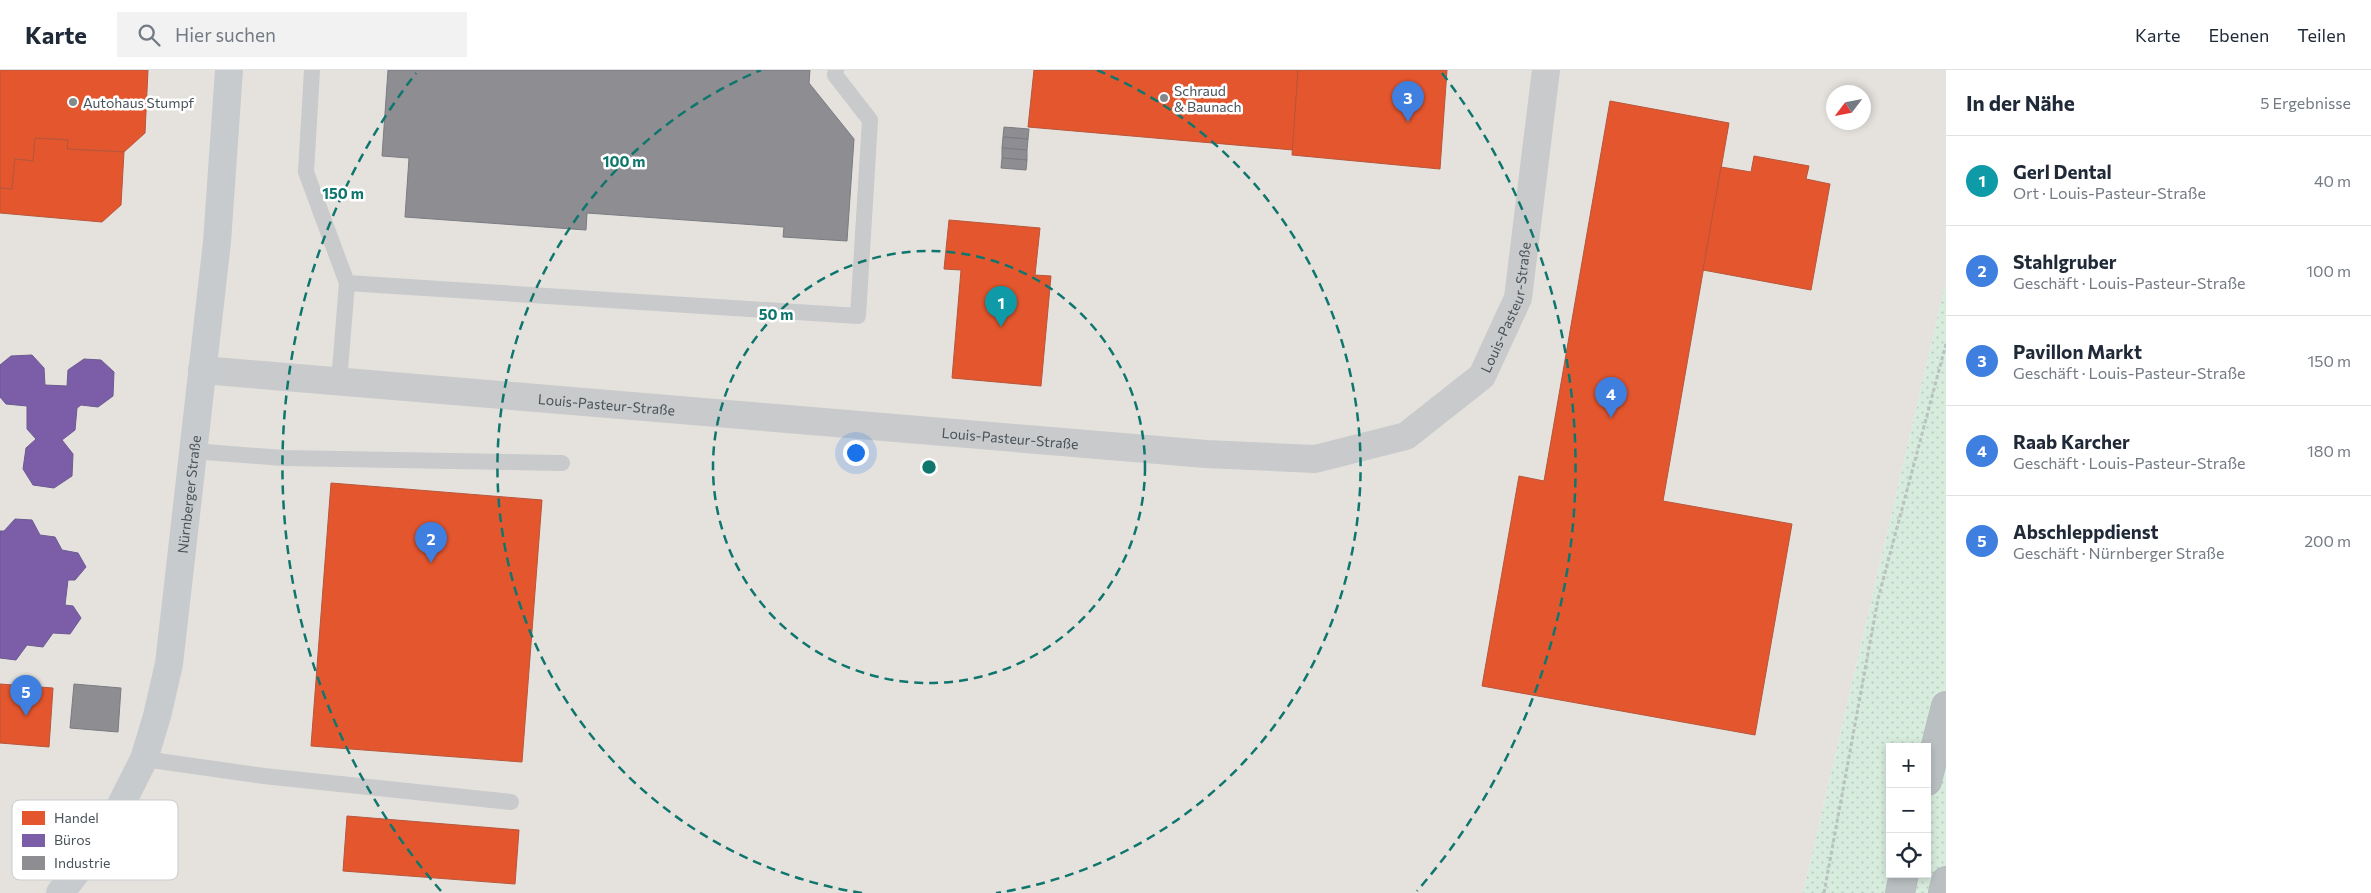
<!DOCTYPE html>
<html lang="de">
<head>
<meta charset="utf-8">
<style>
  body { margin:0; font-family:Commissioner,sans-serif; background:#f2f2f3; color:#1f2937 }
  .controls { position:absolute; right:15px; bottom:15px; display:grid; overflow:hidden; border-radius:0px; box-shadow:0 2px 8px #0003 }
  .controls button { width:45px; height:45px; display:grid; place-items:center; padding:0; border:0; border-bottom:1px solid #e0e1e3; background:#fff; color:#1f2937; font:25px sans-serif }
  .compass { position:absolute; left:1826px; top:15px; width:45px; height:45px; border-radius:50%; background:#fff; box-shadow:0 2px 8px #0003; rotate:238deg }
  .you { position:absolute; left:855px; top:382px; width:18px; height:18px; margin:-12px; border:4px solid #fff; border-radius:50%; background:#1a73e8; box-shadow:0 0 0 8px #1a73e833 }
  .badge { display:grid; place-items:center; width:32px; height:32px; border-radius:50%; background:#838a8e; color:#fff; font-size:16px; font-weight:700 }
  .pin { position:absolute; translate:-50% -41px; filter:drop-shadow(0 1px 2px #0008) }
  .pin::after { content:''; position:absolute; top:26px; width:18px; height:15px; background:inherit; clip-path:polygon(0 0,100% 0,50% 100%) }
  .list { margin:0; padding:0; list-style:none }
  h2 { display:flex; justify-content:space-between; align-items:center; height:65px; margin:0; padding:0 20px; font-size:21px }
  h2 small { font-size:16px; font-weight:400; color:#747a83 }
  .list li { display:grid; grid-template-columns:32px 1fr auto; gap:15px; align-items:center; box-sizing:border-box; height:90px; padding:0 20px; border-top:1px solid #e0e1e3 }
  .list b { display:block; font-size:19px; white-space:nowrap }
  .list p { margin:0; font-size:16px; white-space:nowrap; color:#747a83 }
  .list em { font-size:16px; font-style:normal; color:#747a83 }
  .icon { flex:none; width:28px; height:28px; fill:none; stroke:currentColor; stroke-width:2; stroke-linecap:round; stroke-linejoin:round }
  .map { position:relative; flex:none; width:1946px; height:823px; overflow:hidden }
  header { display:flex; align-items:center; gap:30px; box-sizing:border-box; height:70px; padding:0 25px; background:#fff; border-bottom:1px solid #e0e1e3 }
  header strong { font-size:24px }
  nav { display:flex; gap:28px; margin-inline-start:auto; font-size:18px }
  .search { width:350px; height:45px; background:#f2f2f3; display:flex; align-items:center; gap:12px; box-sizing:border-box; padding:0 18px; border-radius:0px; color:#747a83; font-size:19px }
  main { display:flex }
  aside { flex:1; background:#fff }
  .map>svg:first-child { display:block }
</style>
</head>
<body>
<header>
<strong>Karte</strong>
<div class="search"><svg class="icon" aria-label="search" viewBox="0 0 24 24"><circle cx="10" cy="10" r="6"/><path d="M15 15l6 6"/></svg>Hier suchen</div>
<nav><a>Karte</a><a>Ebenen</a><a>Teilen</a></nav>
</header>
<main>
<div class="map">
<svg width="1946" height="823" viewBox="0 0 1946 823">
  <defs>
    <pattern id="green-dots" width="8" height="8" patternUnits="userSpaceOnUse" patternTransform="scale(1.25)"><rect width="8" height="8" fill="#d7ecdd"/><path d="M2 2h.1M6 6h.1" fill="none" stroke="#baccc0" stroke-width="1.8" stroke-linecap="round"/></pattern>
  </defs>
  <rect width="100%" height="100%" fill="#f0f0f0"/>
  <path fill="#e5e2de" fill-rule="evenodd" d="M0,0H1946V211L1803,823H0ZM1834,22H1864V52H1834Z"/>
  <path fill="url(#green-dots)" fill-rule="evenodd" d="M1946,211V823H1803ZM1890,677H1927V804H1890Z"/>
  <g fill="#e4572e" stroke="#b6563b">
    <polygon points="0,0 148,0 145,63 124,82 67,79 68,70 35,68 33,91 15,89 12,119 0,118"/>
    <polygon points="1034,0 1298,0 1293,80 1028,57"/>
    <polygon points="1298,0 1447,0 1440,99 1292,85"/>
    <polygon points="1610,31 1729,53 1663,431 1792,454 1755,665 1482,616 1519,406 1544,411"/>
    <polygon points="35,68 68,70 67,79 124,82 121,135 102,152 0,143 0,118 12,119 15,89 33,91"/>
    <polygon points="1754,86 1809,96 1806,109 1830,114 1811,220 1703,200 1721,97 1751,102"/>
    <polygon points="949,150 1040,158 1035,205 1051,206 1041,316 952,308 961,200 944,199"/>
    <polygon points="331,413 542,430 522,692 311,676"/>
    <polygon points="0,614 53,618 49,677 0,673"/>
    <polygon points="347,746 519,760 515,814 343,801"/>
  </g>
  <g fill="#7b5ea7" stroke="#6c5b90">
    <polygon points="32,285 44,298 45,315 67,316 68,300 84,289 101,290 114,302 113,326 98,337 81,335 77,338 75,360 62,370 73,384 72,406 54,418 33,415 23,399 26,378 36,369 27,359 27,336 6,334 0,327 0,295 11,286"/>
    <polygon points="15,449 32,450 40,465 55,467 62,480 78,483 86,497 75,510 68,510 65,535 73,536 81,548 70,564 53,563 43,577 27,575 16,590 0,588 0,461 4,461"/>
  </g>
  <g fill="#8d8d92" stroke="#797c81">
    <polygon points="388,0 810,0 809,13 854,69 847,171 783,167 784,157 587,143 586,160 405,147 409,88 382,86"/>
    <polygon points="1004,57 1029,59 1028,69 1003,67"/>
    <polygon points="1003,67 1028,69 1027,80 1002,78"/>
    <polygon points="1002,78 1027,80 1027,90 1002,88"/>
    <polygon points="1002,88 1027,90 1026,100 1001,98"/>
    <polygon points="74,614 121,618 118,662 70,658"/>
  </g>
  <g fill="none" stroke-linecap="round" stroke-linejoin="round">
    <g stroke="#b6bbbe" stroke-width="30">
      <g id="highway">
        <polyline points="1927,711 1946,636"/>
        <polyline points="1900,823 1904,804"/>
        <polyline points="1943,823 1946,811"/>
      </g>
    </g>
    <polyline stroke="#b8c2be" stroke-width="3" stroke-dasharray="4 2.5" stroke-linecap="butt" points="1824,823 1878,529 1946,274"/>
    <g stroke="#c8cacb" stroke-width="16">
      <polyline points="312,0 306,102 347,213 339,312"/>
      <polyline points="347,213 858,246 870,50 835,5 836,0"/>
      <polyline points="193,381 283,388 562,393"/>
      <polyline points="144,689 264,706 511,732"/>
    </g>
    <path stroke="#c8cacb" stroke-width="28" id="s1" d="M202,300L1206,384L1315,389L1406,366L1482,306L1518,228L1546,0"/>
    <path stroke="#c8cbcd" stroke-width="28" id="s2" d="M60,823L105,766L144,689L157,646L169,594L217,172L229,0"/>
    <use href="#highway" stroke="#babfc2" stroke-width="28"/>
  </g>
  <g fill="none" stroke="#0f766e" stroke-width="2.5" stroke-dasharray="9 6">
    <circle cx="929" cy="397" r="216"/>
    <path d="M862 823A431 431 0 0 1 761 0M1097 0A431 431 0 0 1 996 823"/>
    <path d="M441 821A647 647 0 0 1 416 3M1442 3A647 647 0 0 1 1417 821"/>
  </g>
  <g fill="#838a8e" stroke="#fff" stroke-width="2">
    <circle cx="1164" cy="28" r="5"/>
    <circle cx="73" cy="32" r="5"/>
  </g>
  <g text-anchor="middle" dominant-baseline="central" stroke-width="5" stroke-linejoin="round" paint-order="stroke">
    <g font-size="14" fill="#49535a" stroke="#fff" text-anchor="start">
      <text x="1174" y="20">Schraud<tspan x="1174" dy="16">&amp; Baunach</tspan></text>
      <text x="83" y="32">Autohaus Stumpf</text>
    </g>
    <g font-size="14" fill="#49535a" stroke="#fff">
      <text stroke="none"><textPath href="#s1" startOffset="1381">Louis-Pasteur-Straße</textPath></text>
      <text stroke="none"><textPath href="#s1" startOffset="406">Louis-Pasteur-Straße</textPath></text>
      <text stroke="none"><textPath href="#s1" startOffset="811">Louis-Pasteur-Straße</textPath></text>
      <text stroke="none"><textPath href="#s2" startOffset="428">Nürnberger Straße</textPath></text>
    </g>
  </g>
  <rect x="12" y="730" width="166" height="80" rx="8" fill="#fff" stroke="#c8cbce" stroke-width="1"/>
  <rect x="22" y="741" width="23" height="14" fill="#e4572e"/>
  <rect x="22" y="764" width="23" height="13" fill="#7b5ea7"/>
  <rect x="22" y="786" width="23" height="14" fill="#8d8d92"/>
  <g font-size="14" fill="#49535a">
    <text x="54" y="753">Handel</text>
    <text x="54" y="775">Büros</text>
    <text x="54" y="798">Industrie</text>
  </g>
  <circle cx="929" cy="397" r="8" fill="#0f766e" stroke="#fff" stroke-width="2.5"/>
  <g font-size="15" text-anchor="middle" font-weight="bold" fill="#0f766e" stroke="#fff" stroke-width="5" stroke-linejoin="round" paint-order="stroke">
    <text x="624" y="97">100 m</text>
    <text x="343" y="129">150 m</text>
    <text x="776" y="250">50 m</text>
  </g>
</svg>
<div class="controls">
<button>+</button>
<button>−</button>
<button><svg class="icon" aria-label="locate" viewBox="0 0 24 24"><circle cx="12" cy="12" r="6"/><path d="M12 2v4M12 18v4M2 12h4M18 12h4"/></svg></button>
</div>
<svg class="compass" viewBox="-18 -18 36 36"><path d="M0-13l5 13h-10z" fill="#e53935"/><path d="M0 13l5-13h-10z" fill="#747a83"/></svg>
<div class="you"></div>
<div class="pin badge" style="left:1001px;top:257px;background:#0f9aa8">1</div>
<div class="pin badge" style="left:431px;top:493px;background:#3f7fe0">2</div>
<div class="pin badge" style="left:1408px;top:52px;background:#3f7fe0">3</div>
<div class="pin badge" style="left:1611px;top:348px;background:#3f7fe0">4</div>
<div class="pin badge" style="left:26px;top:646px;background:#3f7fe0">5</div>
</div>
<aside>
<h2>In der Nähe<small>5 Ergebnisse</small></h2>
<ul class="list">
<li><span class="badge" style="background:#0f9aa8">1</span><div><b>Gerl Dental</b><p>Ort · Louis-Pasteur-Straße</p></div><em>40 m</em></li>
<li><span class="badge" style="background:#3f7fe0">2</span><div><b>Stahlgruber</b><p>Geschäft · Louis-Pasteur-Straße</p></div><em>100 m</em></li>
<li><span class="badge" style="background:#3f7fe0">3</span><div><b>Pavillon Markt</b><p>Geschäft · Louis-Pasteur-Straße</p></div><em>150 m</em></li>
<li><span class="badge" style="background:#3f7fe0">4</span><div><b>Raab Karcher</b><p>Geschäft · Louis-Pasteur-Straße</p></div><em>180 m</em></li>
<li><span class="badge" style="background:#3f7fe0">5</span><div><b>Abschleppdienst</b><p>Geschäft · Nürnberger Straße</p></div><em>200 m</em></li>
</ul>
</aside>
</main>
</body>
</html>
